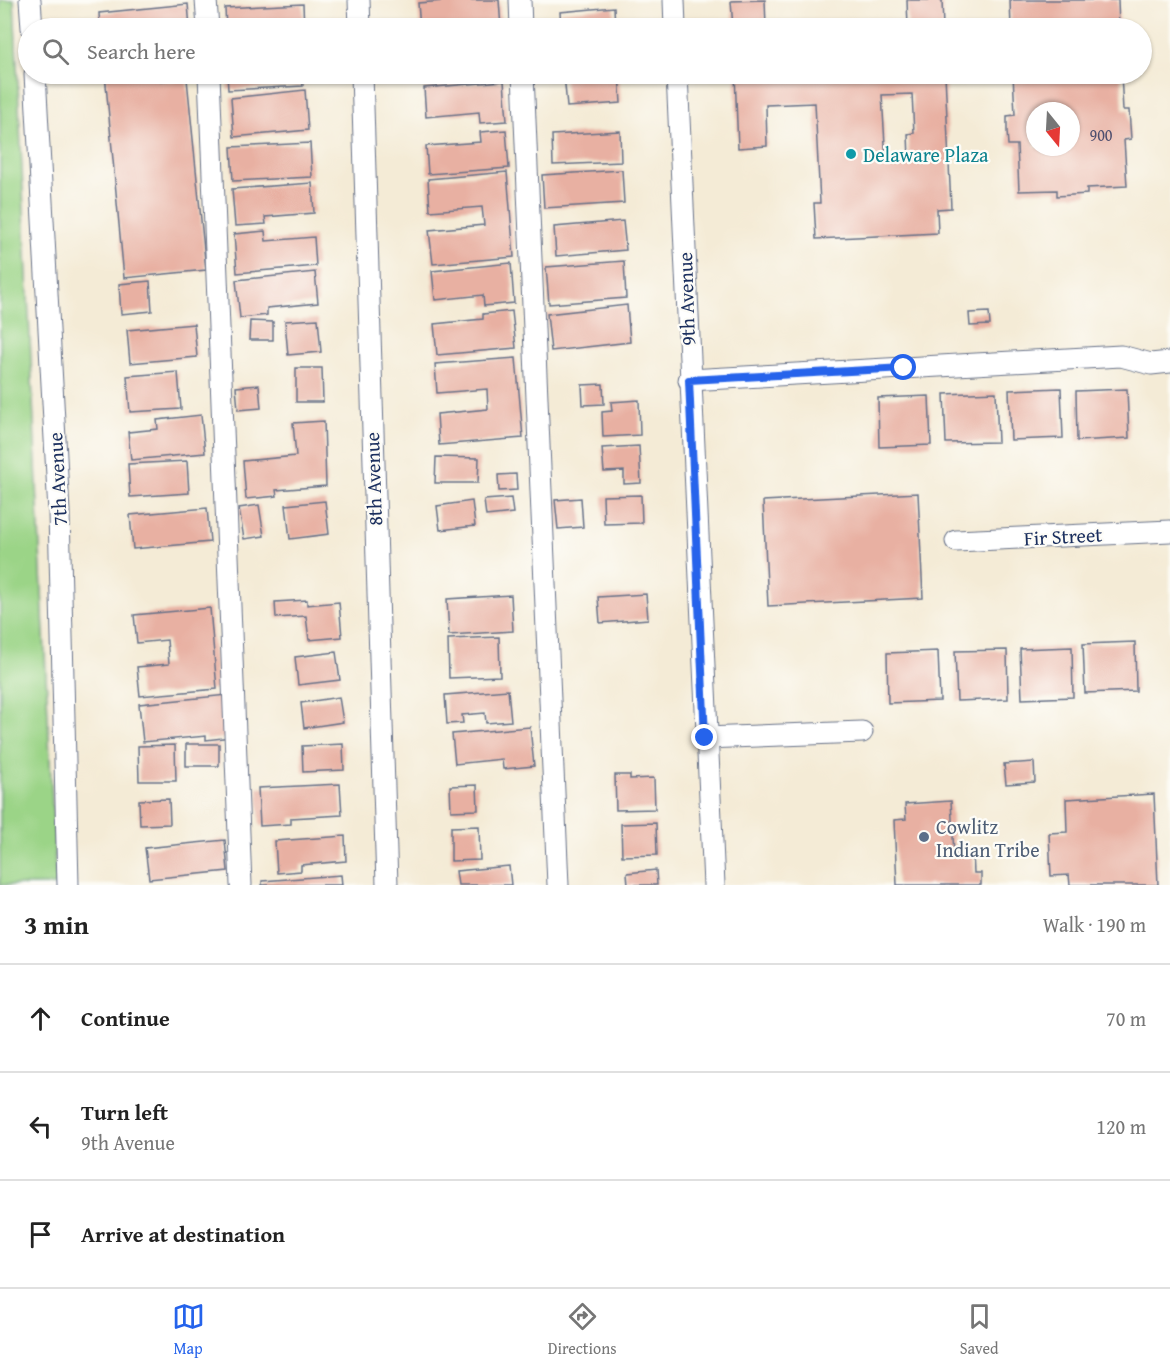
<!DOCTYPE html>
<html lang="en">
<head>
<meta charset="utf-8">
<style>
  body { margin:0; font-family:"Gentium Book Plus",serif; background:#f2f2f2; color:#222 }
  .compass { position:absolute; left:1026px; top:102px; width:54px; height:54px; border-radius:50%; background:#fff; box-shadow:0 2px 4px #0004; rotate:162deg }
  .stop { position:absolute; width:18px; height:18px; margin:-14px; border:4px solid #2563eb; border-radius:50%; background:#fff }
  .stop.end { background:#2563eb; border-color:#fff; box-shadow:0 2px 6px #0008 }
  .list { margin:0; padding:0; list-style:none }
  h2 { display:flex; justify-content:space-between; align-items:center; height:78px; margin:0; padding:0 24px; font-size:26px }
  h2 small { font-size:20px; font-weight:400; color:#767676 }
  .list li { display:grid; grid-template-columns:39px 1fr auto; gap:18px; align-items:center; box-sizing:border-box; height:108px; padding:0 24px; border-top:2px solid #e0e0e0 }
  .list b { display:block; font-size:22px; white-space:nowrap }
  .list p { margin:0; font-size:20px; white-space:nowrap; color:#767676 }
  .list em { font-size:20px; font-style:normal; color:#767676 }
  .icon { flex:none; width:33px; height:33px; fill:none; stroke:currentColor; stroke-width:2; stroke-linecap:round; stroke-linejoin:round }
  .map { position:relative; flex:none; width:1170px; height:885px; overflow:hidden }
  .search { position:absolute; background:#fff; box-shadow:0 2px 4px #0004; left:18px; right:18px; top:18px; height:66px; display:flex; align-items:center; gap:15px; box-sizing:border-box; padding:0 21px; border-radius:33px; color:#767676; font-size:22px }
  .sheet { height:402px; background:#fff }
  nav { display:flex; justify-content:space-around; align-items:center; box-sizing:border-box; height:84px; border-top:2px solid #e0e0e0; background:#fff; font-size:16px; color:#767676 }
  nav a { display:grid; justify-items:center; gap:3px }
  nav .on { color:#2563eb }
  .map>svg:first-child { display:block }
</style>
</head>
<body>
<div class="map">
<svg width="1170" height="885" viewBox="0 0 1170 885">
  <rect width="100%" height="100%" fill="#fdfcf7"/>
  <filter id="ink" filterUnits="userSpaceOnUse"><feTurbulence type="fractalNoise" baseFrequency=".0167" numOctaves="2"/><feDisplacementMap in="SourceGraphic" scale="12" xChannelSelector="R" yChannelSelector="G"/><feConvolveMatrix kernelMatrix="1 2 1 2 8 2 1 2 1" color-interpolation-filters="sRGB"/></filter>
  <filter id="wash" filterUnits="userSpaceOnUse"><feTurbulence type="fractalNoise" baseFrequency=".008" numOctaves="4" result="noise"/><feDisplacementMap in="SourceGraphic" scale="24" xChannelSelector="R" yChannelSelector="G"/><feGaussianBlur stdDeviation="1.35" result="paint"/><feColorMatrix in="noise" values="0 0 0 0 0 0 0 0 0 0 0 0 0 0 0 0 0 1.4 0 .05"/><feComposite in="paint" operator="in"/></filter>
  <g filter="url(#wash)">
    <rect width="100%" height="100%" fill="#f4ebd6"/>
    <polygon fill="#9bd487" stroke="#5b8272" stroke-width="1.5" points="0,0 14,0 56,885 0,885"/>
    <g id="blocks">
      <g fill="#e8b0a2" fill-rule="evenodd">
        <polygon points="457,0 499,0 501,28 420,28 418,3"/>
        <polygon points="765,0 766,28 733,28 731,1"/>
        <polygon points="907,0 942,0 943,28 908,28"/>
        <polygon points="1010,0 1118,0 1119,28 1011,28"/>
        <polygon points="188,4 190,28 100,28 99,13"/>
        <polygon points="303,4 304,28 226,28 225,8"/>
        <polygon points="614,7 615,28 561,28 560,12"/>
        <polygon points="105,74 159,74 159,81 187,79 206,270 124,278"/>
        <polygon points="227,74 302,74 303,86 228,90"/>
        <polygon points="422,74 504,74 505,77 423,83"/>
        <polygon points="564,74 619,74 621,103 567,107"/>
        <path d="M735,74H945L951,208L937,209L938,233L816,239L814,203H820L815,103L766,105L767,146L738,148ZM912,94L914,133L908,134L909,160L886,161L882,95Z"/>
        <path d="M1013,74H1121L1123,110H1129L1130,125L1131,139L1124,140L1127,186L1087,188V194L1057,196V190L1019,191L1017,145H1008L1007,131V116L1015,115ZM1035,111H1071V147H1035Z"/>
        <polygon points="504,81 507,121 480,123 479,112 426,117 424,88"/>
        <polygon points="305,90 308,130 234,137 231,98"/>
        <polygon points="506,130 509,168 428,174 426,146 481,142 480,132"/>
        <polygon points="620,131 621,162 553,165 552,135"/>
        <polygon points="310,143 312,177 233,181 231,147"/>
        <polygon points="622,170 624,203 544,208 542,175"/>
        <polygon points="507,172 514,257 433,264 429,230 484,225 482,207 430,211 428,179"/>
        <polygon points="312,183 314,213 265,217 266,224 235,226 232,189"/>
        <polygon points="623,221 626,250 556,256 554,227"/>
        <polygon points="265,231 266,241 314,237 316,266 237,273 234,234"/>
        <polygon points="624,261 626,298 549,304 546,267"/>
        <polygon points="511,263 514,303 484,306 483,295 435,300 432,271"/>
        <polygon points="315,272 318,303 267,308 267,315 240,318 236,280"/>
        <polygon points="150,281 152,311 121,314 119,284"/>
        <polygon points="627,305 630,342 551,351 547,314"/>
        <polygon points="512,311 516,348 437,355 434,324 483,319 483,314"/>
        <polygon points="989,312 990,325 970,326 969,313"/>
        <polygon points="318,319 321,352 288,355 285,321"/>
        <polygon points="250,321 273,322 273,340 249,340"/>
        <polygon points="194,324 197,357 130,363 127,330"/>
        <polygon points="516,358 523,438 439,445 437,414 488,409 487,389 437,393 435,364"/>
        <polygon points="296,368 322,368 323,402 296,402"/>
        <polygon points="178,372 181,409 130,412 127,376"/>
        <polygon points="603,384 604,404 583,405 582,385"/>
        <polygon points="259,385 261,408 238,410 236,387"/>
        <polygon points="1061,388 1063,438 1011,440 1009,390"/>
        <polygon points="1127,389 1129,438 1077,441 1076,391"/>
        <polygon points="996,392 998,442 946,443 944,394"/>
        <polygon points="929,396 931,445 879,447 878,398"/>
        <polygon points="639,400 640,435 603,437 602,412 612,411 611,402"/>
        <polygon points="201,415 205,453 131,460 128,432 158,429 157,420"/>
        <polygon points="324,421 326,486 276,490 277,496 246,499 243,461 296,456 293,423"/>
        <polygon points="639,446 641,483 624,484 624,471 604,472 602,448"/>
        <polygon points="436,457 479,458 478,483 435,483"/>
        <polygon points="187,461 189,493 130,497 128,464"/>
        <polygon points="516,474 517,490 499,491 498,475"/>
        <polygon points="918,493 923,598 768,606 763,501"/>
        <polygon points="641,495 642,523 604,524 603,496"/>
        <polygon points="511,498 513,513 486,516 484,500"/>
        <polygon points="581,498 583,527 558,529 555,500"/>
        <polygon points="325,501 329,534 290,539 286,505"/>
        <polygon points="472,501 475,526 440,530 437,506"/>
        <polygon points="259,505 264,536 244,539 239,508"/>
        <polygon points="207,508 210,542 133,549 130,515"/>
        <polygon points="646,594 648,619 600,623 598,597"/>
        <polygon points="511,595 513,631 449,635 447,599"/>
        <polygon points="307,600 307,605 339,602 342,637 309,640 306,616 276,618 275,602"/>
        <polygon points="210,608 217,689 140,696 137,667 169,664 167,640 137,643 134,615"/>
        <polygon points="499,637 500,676 449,678 448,639"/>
        <polygon points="1135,642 1136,691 1085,693 1083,644"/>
        <polygon points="1072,647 1073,697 1022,699 1020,649"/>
        <polygon points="1007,650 1008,699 957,701 955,651"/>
        <polygon points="938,651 940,701 888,703 887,653"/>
        <polygon points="336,652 340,680 298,685 295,657"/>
        <polygon points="508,690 511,721 486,723 485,713 462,715 463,723 447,724 445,695"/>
        <polygon points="227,695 231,737 206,740 206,736 143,742 139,704"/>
        <polygon points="339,697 343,722 304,728 301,703"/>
        <polygon points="530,727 534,766 503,769 502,759 455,764 452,734"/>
        <rect x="186" y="744" width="33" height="22"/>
        <polygon points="343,744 344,770 303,772 302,746"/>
        <polygon points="175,745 176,781 139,781 138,746"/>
        <polygon points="1034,762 1035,782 1006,784 1004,764"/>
        <polygon points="615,775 630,775 630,779 654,778 655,809 616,810"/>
        <polygon points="340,784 342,815 291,818 291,824 260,826 258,788"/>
        <polygon points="477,785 478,810 451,811 450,786"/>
        <polygon points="1154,794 1158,885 1070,885 1069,875 1051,876 1049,833 1067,832 1066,799"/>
        <polygon points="169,799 170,824 140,825 139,800"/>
        <polygon points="951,801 954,854 973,853 974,873 981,873 981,885 897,885 894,820 906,819 905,804"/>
        <polygon points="656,823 657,855 622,856 621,824"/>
        <polygon points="479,826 480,860 451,861 451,827"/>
        <polygon points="345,836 346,861 301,865 301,871 277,873 275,841"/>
        <polygon points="225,840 228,871 149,879 145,848"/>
        <polygon points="509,866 511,885 458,885 456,871"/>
        <polygon points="656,870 657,885 628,885 627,873"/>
        <polygon points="341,875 342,885 262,885 262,881"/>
      </g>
    </g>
  </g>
  <g filter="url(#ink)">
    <use href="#blocks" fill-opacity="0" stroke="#677188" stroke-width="1.5"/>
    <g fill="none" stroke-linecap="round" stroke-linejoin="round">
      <g stroke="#677188" stroke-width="23">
        <g id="minor">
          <polyline points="30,0 32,28"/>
          <polyline points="206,0 208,28"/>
          <polyline points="359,0 360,28"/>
          <polyline points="520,0 521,28"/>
          <polyline points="674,0 675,28"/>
          <polyline points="35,74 59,512 68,885"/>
          <polyline points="209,74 241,885"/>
          <polyline points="362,74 387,885"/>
          <polyline points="523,74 558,885"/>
          <polyline points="677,74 714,885"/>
          <polyline points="689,380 1121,356 1151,364 1170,362"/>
          <polyline points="956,541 1170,531"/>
          <polyline points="705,738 862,732"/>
        </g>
      </g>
      <use href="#minor" stroke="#fff" stroke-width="21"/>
    </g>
  </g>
  <g fill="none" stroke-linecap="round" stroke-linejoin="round" filter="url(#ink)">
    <polyline stroke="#2563eb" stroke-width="8" points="705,738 689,380 904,368"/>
  </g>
  <circle fill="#0f9aa8" stroke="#fdfcf7" stroke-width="2" cx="851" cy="154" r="6"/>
  <circle fill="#5c6f8a" stroke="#fdfcf7" stroke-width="2" cx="924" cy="837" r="6"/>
  <g text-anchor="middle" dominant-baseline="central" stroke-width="4.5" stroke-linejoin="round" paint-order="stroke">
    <g font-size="16" fill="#4e4f6f">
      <text x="1101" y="135">900</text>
    </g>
    <g font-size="20" fill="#0d838f" stroke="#fdfcf7" text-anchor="start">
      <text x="863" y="154">Delaware Plaza</text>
    </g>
    <g font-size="20" fill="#1b2f5e" stroke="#fdfcf7">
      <text transform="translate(686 299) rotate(-92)">9th Avenue</text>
      <text transform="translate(57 479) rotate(-93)">7th Avenue</text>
      <text transform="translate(373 479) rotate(-92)">8th Avenue</text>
      <text transform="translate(1063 536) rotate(-3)">Fir Street</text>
    </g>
    <g font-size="20" fill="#4e5e75" stroke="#fdfcf7" text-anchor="start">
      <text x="936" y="826">Cowlitz<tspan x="936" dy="23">Indian Tribe</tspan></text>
    </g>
  </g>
</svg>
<svg class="compass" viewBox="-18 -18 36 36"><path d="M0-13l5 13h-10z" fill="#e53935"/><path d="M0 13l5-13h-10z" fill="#767676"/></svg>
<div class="stop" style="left:904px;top:368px"></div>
<div class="stop end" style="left:705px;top:738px"></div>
<div class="search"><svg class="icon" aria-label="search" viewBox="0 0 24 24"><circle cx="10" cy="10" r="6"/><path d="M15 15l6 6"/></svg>Search here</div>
</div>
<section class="sheet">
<h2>3 min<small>Walk · 190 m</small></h2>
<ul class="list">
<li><svg class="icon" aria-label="ahead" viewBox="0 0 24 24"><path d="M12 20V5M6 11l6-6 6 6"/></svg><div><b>Continue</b></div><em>70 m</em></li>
<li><svg class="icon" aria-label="left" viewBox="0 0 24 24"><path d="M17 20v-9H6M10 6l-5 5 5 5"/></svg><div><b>Turn left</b><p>9th Avenue</p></div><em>120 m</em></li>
<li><svg class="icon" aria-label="arrive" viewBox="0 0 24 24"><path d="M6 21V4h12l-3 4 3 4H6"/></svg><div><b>Arrive at destination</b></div></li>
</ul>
</section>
<nav>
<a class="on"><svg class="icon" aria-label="map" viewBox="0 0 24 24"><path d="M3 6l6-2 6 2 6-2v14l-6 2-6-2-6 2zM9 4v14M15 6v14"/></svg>Map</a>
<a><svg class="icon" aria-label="directions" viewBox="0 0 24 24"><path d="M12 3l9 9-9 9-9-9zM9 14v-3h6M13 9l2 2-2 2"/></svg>Directions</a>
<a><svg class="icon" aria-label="saved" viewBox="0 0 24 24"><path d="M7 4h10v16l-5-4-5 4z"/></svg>Saved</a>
</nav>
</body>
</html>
